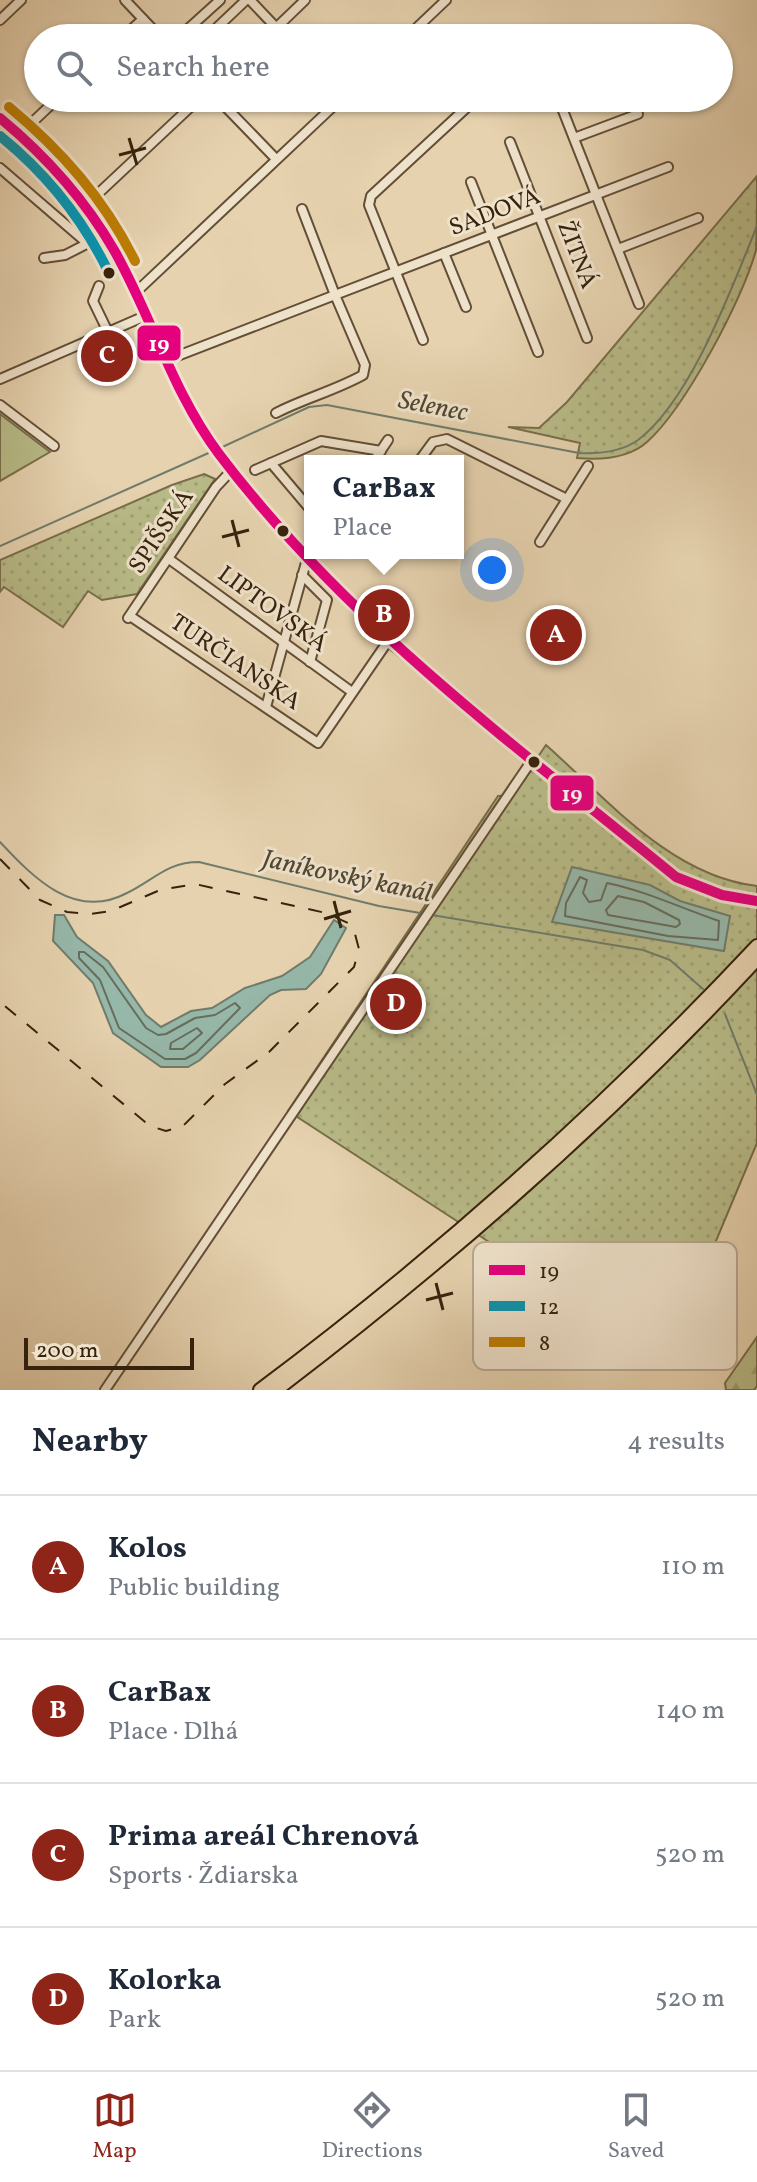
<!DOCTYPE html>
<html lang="en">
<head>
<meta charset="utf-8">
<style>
  body { margin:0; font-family:Vollkorn,serif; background:#f6f6f7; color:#1f2937 }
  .scale { position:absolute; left:24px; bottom:20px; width:170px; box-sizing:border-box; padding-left:8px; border:4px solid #37220d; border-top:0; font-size:22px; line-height:28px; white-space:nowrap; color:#37220d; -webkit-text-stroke:6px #efe2cb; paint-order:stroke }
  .you { position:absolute; left:492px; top:570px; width:28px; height:28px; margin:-20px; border:6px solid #fff; border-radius:50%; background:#1a73e8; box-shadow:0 0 0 12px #1a73e833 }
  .badge { display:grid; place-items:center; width:52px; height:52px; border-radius:50%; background:#8f2418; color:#fff; font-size:26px; font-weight:700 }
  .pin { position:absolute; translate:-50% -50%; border:4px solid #fff; box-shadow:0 2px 8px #0006 }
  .popup { position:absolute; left:304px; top:455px; width:160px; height:104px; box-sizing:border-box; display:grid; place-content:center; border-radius:0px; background:#fff; filter:drop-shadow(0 2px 6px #0005); font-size:26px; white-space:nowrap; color:#747a83 }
  .popup b { font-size:30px; color:#1f2937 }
  .popup::after { content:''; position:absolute; left:50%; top:100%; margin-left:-16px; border:16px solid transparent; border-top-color:#fff }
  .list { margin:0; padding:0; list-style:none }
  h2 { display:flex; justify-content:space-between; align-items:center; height:104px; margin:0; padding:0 32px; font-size:34px }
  h2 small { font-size:26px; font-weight:400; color:#747a83 }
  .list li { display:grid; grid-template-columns:52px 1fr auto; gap:24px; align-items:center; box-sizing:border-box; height:144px; padding:0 32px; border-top:2px solid #e0e1e3 }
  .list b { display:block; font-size:30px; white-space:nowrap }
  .list p { margin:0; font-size:26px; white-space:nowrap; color:#747a83 }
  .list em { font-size:26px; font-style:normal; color:#747a83 }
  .icon { flex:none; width:44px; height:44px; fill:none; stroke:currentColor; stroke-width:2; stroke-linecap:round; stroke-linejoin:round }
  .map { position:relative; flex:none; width:757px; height:1390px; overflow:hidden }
  .search { position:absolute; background:#fff; box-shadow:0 2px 6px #0004; left:24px; right:24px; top:24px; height:88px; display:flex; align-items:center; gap:20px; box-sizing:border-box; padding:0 28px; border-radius:44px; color:#747a83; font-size:30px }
  .sheet { height:680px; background:#fff }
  nav { display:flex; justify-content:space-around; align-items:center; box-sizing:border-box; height:112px; border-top:2px solid #e0e1e3; background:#fff; font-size:22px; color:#747a83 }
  nav a { display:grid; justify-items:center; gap:4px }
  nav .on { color:#8f2418 }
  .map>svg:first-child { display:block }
</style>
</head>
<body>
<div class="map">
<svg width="757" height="1390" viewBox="0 0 757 1390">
  <defs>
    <pattern id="grass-dots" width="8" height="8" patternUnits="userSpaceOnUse" patternTransform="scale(2)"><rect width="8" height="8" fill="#b8bb88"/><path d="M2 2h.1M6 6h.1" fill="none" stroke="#9fa074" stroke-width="1.8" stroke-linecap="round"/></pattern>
    <pattern id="forest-firs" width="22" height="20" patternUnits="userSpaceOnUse" patternTransform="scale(2)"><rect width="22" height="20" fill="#b8bb88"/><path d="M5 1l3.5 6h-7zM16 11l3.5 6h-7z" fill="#9fa074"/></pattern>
  </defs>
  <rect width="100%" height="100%" fill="#e6d2af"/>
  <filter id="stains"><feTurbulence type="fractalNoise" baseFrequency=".0025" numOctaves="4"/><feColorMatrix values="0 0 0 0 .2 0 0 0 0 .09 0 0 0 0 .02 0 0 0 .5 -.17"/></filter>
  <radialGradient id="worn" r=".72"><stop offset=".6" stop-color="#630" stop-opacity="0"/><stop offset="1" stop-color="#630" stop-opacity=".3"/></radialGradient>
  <g fill="url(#grass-dots)" stroke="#786e4a" stroke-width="2">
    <path d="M757,176C757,198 757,228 756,250C743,299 685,408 647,442C628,459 600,460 577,458L580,443L508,427L539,428L567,402Z"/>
    <polygon points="204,474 215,479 137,594 102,600 88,591 63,627 4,587 0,592 0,560 172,485"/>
    <path d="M546,745C608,800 671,876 757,886V1143L667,1358L288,1111L498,796L512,795Z"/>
  </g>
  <polygon fill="url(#forest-firs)" stroke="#786e4a" stroke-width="2" points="757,1337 757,1386 754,1390 726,1390 725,1383"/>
  <g fill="#b8bb88" stroke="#786e4a" stroke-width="2">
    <polygon points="120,338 129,359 95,378 85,354"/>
    <polygon points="0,414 50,452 0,481"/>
    <polygon points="385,977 425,1001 407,1032 366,1006"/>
  </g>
  <g fill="#96b8aa" stroke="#707c6b" stroke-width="2">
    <polygon points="572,867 650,885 680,901 730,916 724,951 552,922"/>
    <polygon points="55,915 64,915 77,937 108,961 146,1015 161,1027 191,1011 212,1008 245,988 282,976 310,957 334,920 346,928 321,974 306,989 281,990 270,995 200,1060 188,1067 161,1067 113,1033 93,983 53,941"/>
  </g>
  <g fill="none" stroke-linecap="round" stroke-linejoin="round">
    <g stroke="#666d5c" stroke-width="2">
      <path d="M580,877L587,880L583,893L589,902L601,900L607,883C646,891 681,908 719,921L718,940L668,936L565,916L566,903Z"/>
      <polygon points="618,896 644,902 679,920 680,924 676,927 608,915 606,910"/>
      <polygon points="79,952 84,952 103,967 146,1028 158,1035 166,1034 195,1018 215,1015 235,1003 240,1008 196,1053 185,1059 165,1059 119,1028 100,980 79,958"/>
      <polygon points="197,1028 202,1033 183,1049 170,1049 171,1043"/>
    </g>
    <g stroke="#707c6b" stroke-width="2">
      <path d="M218,449L309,407L327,405L579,453C598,454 621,452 638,440C691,400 732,287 757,226"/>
      <polyline points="0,546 213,451"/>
      <path d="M0,842C33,877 74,921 127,893C154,880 167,862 199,862L379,906L426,914"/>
      <polyline points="432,915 643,950 670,960 703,989"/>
      <polyline points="725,1014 757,1095"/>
    </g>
    <g stroke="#634e36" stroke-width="12">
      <g id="minor">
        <polyline points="125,0 161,38"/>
        <polyline points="250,0 286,38"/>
        <polyline points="0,20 21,0"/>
        <polyline points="276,28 305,0"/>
        <polyline points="122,38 143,19"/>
        <polyline points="178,38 220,0"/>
        <polyline points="206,38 246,0"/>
        <polyline points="406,38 446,0"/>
        <polyline points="217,98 276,159"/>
        <polyline points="558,98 639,304"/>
        <polyline points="0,118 38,149 86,205 115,252 192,414 219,454 303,555 388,641 676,877 722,895 757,901"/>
        <polyline points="20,134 58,98"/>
        <polyline points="574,138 638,114"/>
        <polyline points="510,142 587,338"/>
        <polyline points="0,168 87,243"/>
        <polyline points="471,182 538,352"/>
        <polyline points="86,205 200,98"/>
        <polyline points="618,249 698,218"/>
        <polyline points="444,253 466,307"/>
        <polyline points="44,258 65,255 106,234"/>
        <polyline points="99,286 93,301 108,332"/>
        <polyline points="135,293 342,98"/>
        <polyline points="423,340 369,205 371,196 477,98"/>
        <polyline points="167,360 335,295 302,209"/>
        <polyline points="0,379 145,316"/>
        <polyline points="0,405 54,446"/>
        <path d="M276,413C305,398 334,391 363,375L365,365L335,295L668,167"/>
        <polyline points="374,461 388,440"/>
        <polyline points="419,461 433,442 447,439 567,499"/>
        <polyline points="271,463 310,509"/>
        <polyline points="255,470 321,441 381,451"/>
        <polyline points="540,542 588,466"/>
        <polyline points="379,553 383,556"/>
        <polyline points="169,559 352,692"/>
        <polyline points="302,575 327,600 310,662"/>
        <polyline points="130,616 318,743 388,641"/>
        <polyline points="128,618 216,487 232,470"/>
        <polyline points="266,707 310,548"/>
        <polyline points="105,1390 528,766 530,757"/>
      </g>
    </g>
    <g stroke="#37220d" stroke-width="16">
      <g id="highway">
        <path d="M260,1390C438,1257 605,1108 757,946"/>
        <path d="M276,1390C447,1260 611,1117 757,959"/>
      </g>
    </g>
    <use href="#minor" stroke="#efe2cb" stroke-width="8"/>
    <use href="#highway" stroke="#e6d2af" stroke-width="12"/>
    <polyline stroke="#37220d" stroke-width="2" stroke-dasharray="14 14" stroke-linecap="butt" points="0,859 40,900 67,912 91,914 111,911 160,890 195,884 326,913 348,923 355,934 359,949 354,967 269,1052 225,1084 183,1126 166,1131 150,1126 0,1002"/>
    <g stroke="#efe2cb" stroke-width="16">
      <path id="bus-1" d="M0,118C46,156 84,198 114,250C152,317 173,393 219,454C346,622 515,745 676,877L722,895L757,901"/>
    </g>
    <g stroke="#efe2cb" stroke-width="16">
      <path id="bus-2" d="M0,136C47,174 83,219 109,273"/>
    </g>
    <g stroke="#efe2cb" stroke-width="16">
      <path id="bus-3" d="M9,107C62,151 104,199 135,261"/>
    </g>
    <use href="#bus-1" stroke="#e5007d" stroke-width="10"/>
    <use href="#bus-2" stroke="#0895b1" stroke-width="10"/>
    <use href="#bus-3" stroke="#bd7e04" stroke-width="10"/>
  </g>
  <path fill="none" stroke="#37220d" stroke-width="3" d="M129,138L137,165M119,155L146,148M232,520L239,547M222,537L249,530M334,901L341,928M324,919L351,911M436,1283L443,1310M426,1300L453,1293"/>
  <g fill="#37220d" stroke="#efe2cb" stroke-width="3">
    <circle cx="109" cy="273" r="7"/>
    <circle cx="283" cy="531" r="7"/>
    <circle cx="534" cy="762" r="7"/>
  </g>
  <g text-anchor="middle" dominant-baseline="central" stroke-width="6" stroke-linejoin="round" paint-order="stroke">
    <g font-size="24" fill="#37220d" stroke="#efe2cb">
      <text transform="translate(495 213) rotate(-21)">SADOVÁ</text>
      <text transform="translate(576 255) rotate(69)">ŽITNÁ</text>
      <text transform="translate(162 532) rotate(-56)">SPIŠSKÁ</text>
      <text transform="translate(272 610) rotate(36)">LIPTOVSKÁ</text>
      <text transform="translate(235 663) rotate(34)">TURČIANSKA</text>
    </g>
    <g font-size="26" font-style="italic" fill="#4f4834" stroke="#efe2cb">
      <text transform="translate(433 407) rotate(11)">Selenec</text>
      <text transform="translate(347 877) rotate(12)">Janíkovský kanál</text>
    </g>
  </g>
  <rect x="473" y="1242" width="264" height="128" rx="12" fill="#efe2cb" stroke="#b8a892" stroke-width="2"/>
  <rect x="489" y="1265" width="36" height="10" fill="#e5007d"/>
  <rect x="489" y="1301" width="36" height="10" fill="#0895b1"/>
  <rect x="489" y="1337" width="36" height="10" fill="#bd7e04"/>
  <g font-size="22" fill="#37220d">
    <text x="539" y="1278">19</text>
    <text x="539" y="1314">12</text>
    <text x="539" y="1350">8</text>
  </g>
  <g stroke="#efe2cb" stroke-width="3">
    <rect x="136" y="324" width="46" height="38" rx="8" fill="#e5007d"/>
    <rect x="549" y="774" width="46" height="38" rx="8" fill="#e5007d"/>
  </g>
  <g font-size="22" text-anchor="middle" font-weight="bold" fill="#fff">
    <text x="159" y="351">19</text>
    <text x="572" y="801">19</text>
  </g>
  <rect width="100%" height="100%" filter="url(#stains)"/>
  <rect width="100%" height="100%" fill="url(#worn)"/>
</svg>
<div class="scale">200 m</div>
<div class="you"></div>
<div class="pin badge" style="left:556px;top:635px">A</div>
<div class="pin badge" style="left:384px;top:615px">B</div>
<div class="popup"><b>CarBax</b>Place</div>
<div class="pin badge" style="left:107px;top:356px">C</div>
<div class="pin badge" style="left:396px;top:1004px">D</div>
<div class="search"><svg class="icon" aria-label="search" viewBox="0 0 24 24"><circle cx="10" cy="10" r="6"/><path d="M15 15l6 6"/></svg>Search here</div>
</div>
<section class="sheet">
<h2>Nearby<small>4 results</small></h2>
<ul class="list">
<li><span class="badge">A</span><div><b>Kolos</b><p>Public building</p></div><em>110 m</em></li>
<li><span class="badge">B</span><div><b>CarBax</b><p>Place · Dlhá</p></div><em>140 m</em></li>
<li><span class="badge">C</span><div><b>Prima areál Chrenová</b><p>Sports · Ždiarska</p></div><em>520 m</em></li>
<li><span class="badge">D</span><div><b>Kolorka</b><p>Park</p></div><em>520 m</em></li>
</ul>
</section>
<nav>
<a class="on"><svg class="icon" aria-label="map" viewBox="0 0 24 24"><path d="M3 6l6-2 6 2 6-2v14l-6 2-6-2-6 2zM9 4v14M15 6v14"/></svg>Map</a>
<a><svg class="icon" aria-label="directions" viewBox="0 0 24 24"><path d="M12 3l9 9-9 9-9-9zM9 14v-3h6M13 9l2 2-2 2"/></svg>Directions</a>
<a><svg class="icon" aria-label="saved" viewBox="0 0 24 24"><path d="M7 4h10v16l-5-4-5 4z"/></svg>Saved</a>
</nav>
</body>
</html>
